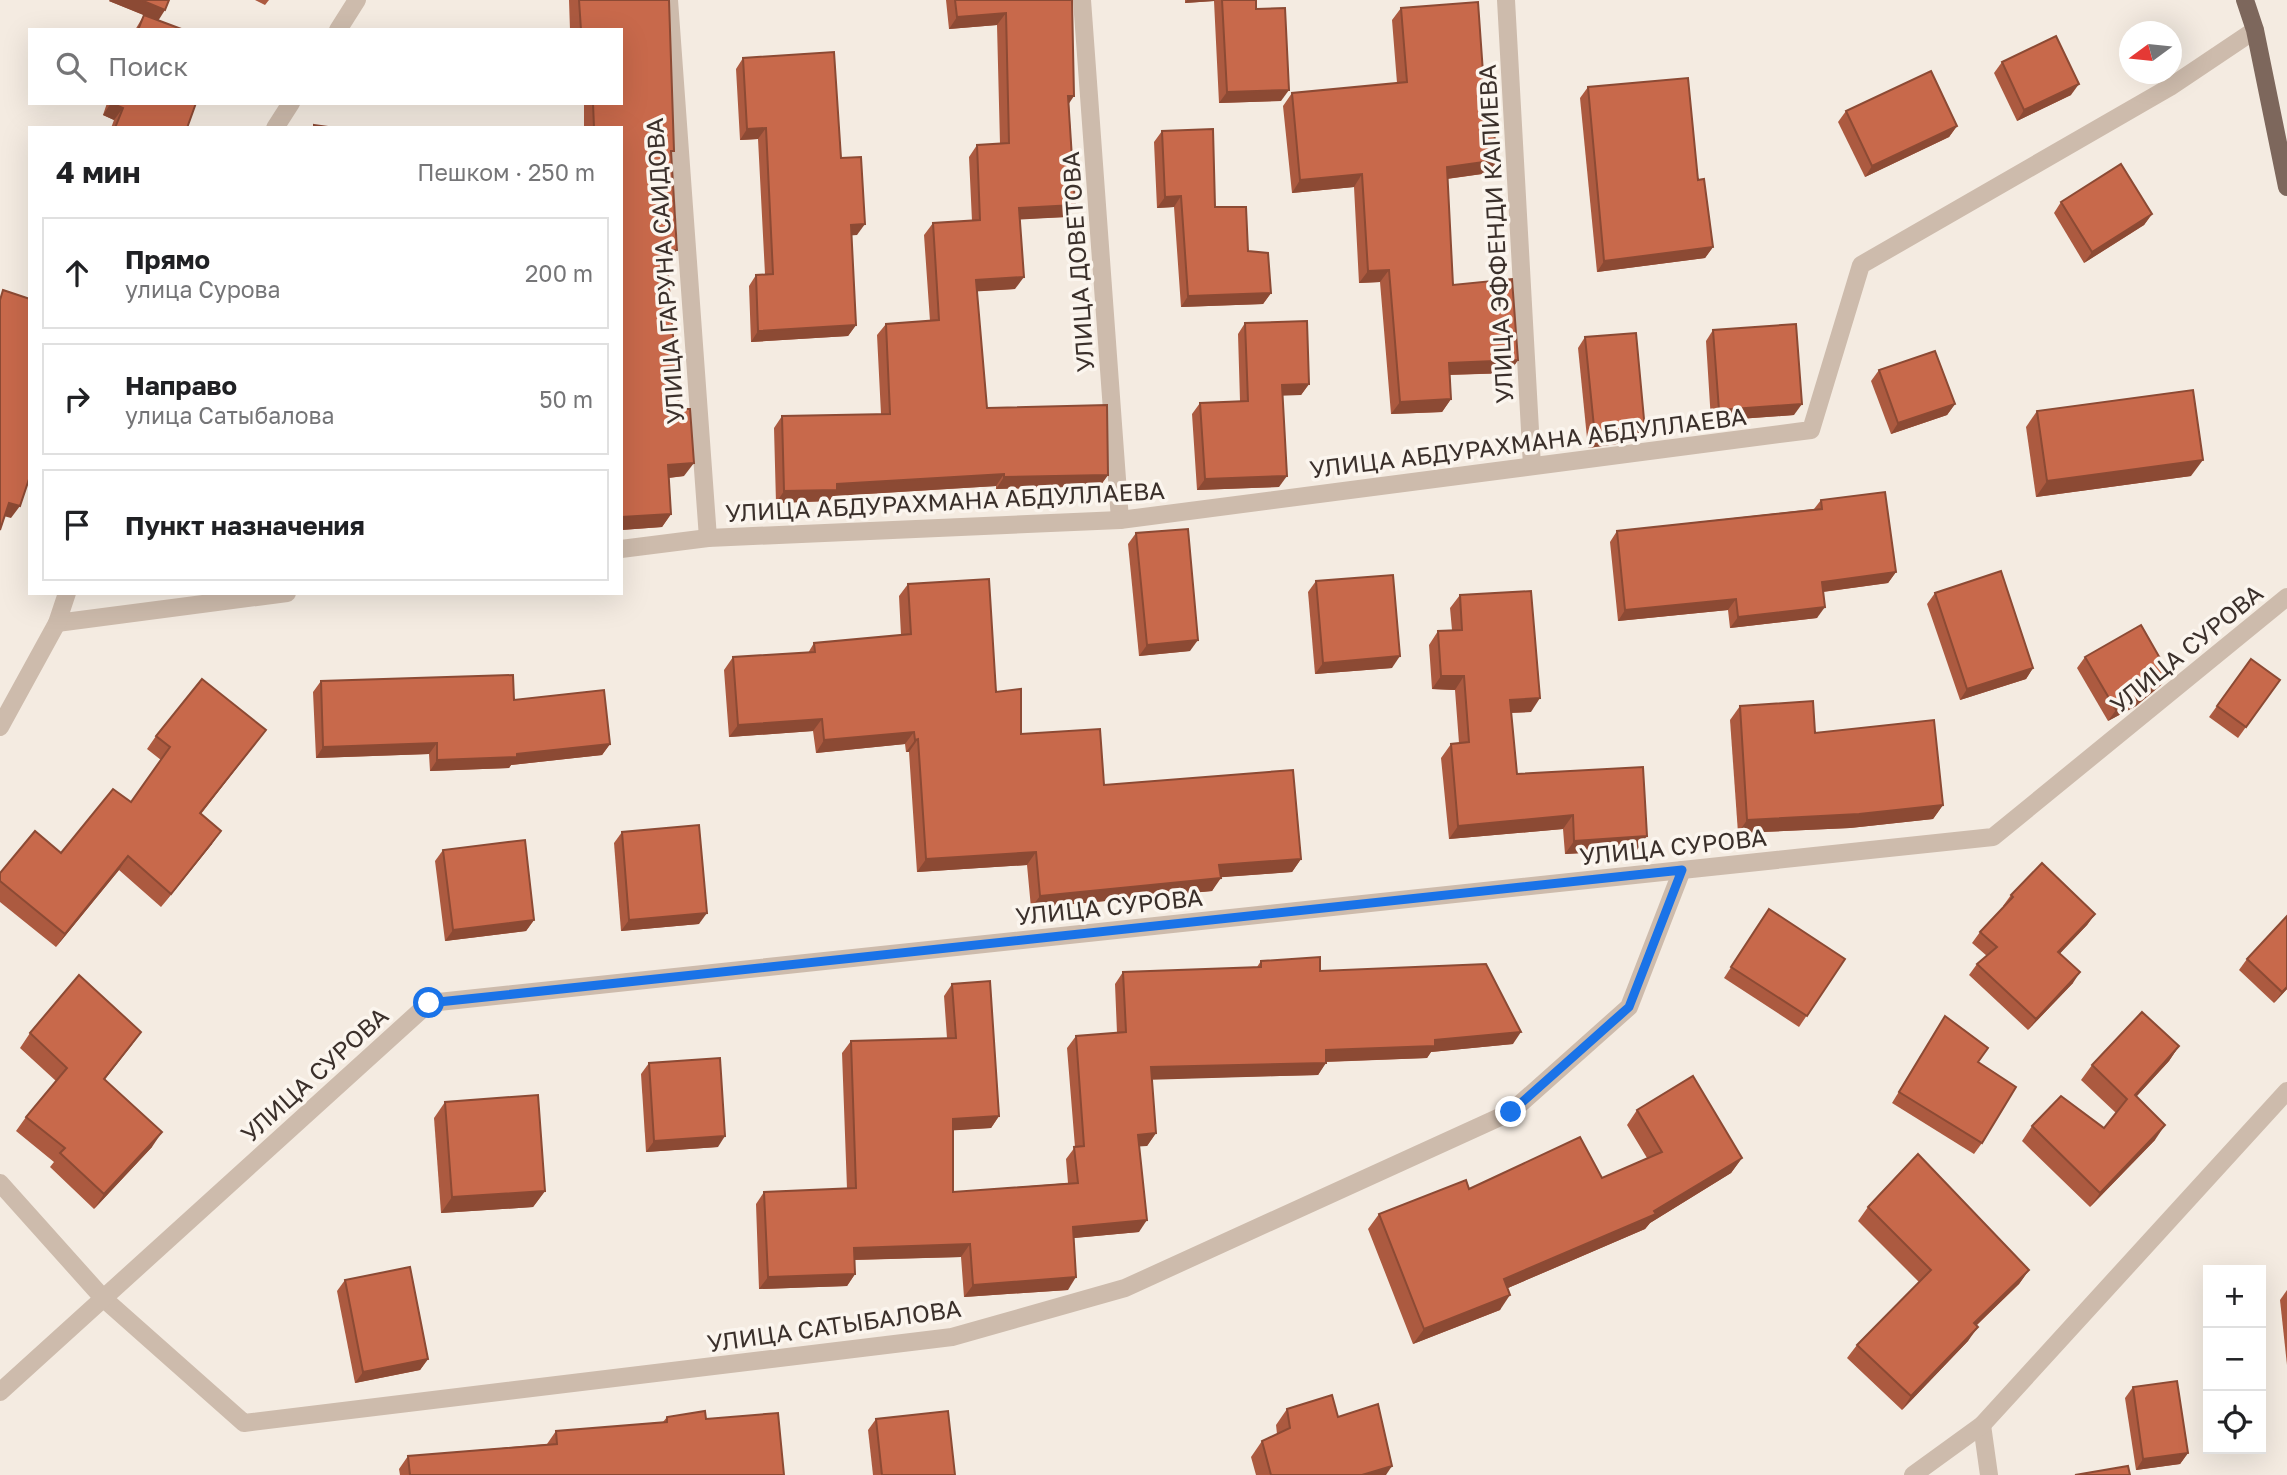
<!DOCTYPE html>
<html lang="ru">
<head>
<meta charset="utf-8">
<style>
  body { margin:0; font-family:"Golos Text",sans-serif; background:#f6f6f6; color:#202124 }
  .controls { position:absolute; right:21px; bottom:21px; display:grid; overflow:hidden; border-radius:0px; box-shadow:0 7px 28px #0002 }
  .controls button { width:63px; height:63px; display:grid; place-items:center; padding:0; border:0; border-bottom:2px solid #e0e0e0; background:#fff; color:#202124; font:35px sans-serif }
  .compass { position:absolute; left:2119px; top:21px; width:63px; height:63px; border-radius:50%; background:#fff; box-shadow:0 7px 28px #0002; rotate:255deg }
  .stop { position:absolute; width:21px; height:21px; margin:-16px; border:5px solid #1a73e8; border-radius:50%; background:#fff }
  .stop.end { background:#1a73e8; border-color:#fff; box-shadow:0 2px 7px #0008 }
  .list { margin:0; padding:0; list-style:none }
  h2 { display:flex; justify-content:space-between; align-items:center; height:91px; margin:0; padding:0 28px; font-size:30px }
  h2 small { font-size:23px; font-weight:400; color:#757577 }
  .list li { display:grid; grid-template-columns:46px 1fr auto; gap:21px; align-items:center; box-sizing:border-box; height:112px; margin:0 14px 14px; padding:0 14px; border:2px solid #e0e0e0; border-radius:0px }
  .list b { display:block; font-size:26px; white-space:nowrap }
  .list p { margin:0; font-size:23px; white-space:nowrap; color:#757577 }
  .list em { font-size:23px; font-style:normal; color:#757577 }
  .icon { flex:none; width:38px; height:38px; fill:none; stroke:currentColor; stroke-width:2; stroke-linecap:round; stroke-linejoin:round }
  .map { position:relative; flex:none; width:2287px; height:1475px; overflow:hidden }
  .search { position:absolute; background:#fff; box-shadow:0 7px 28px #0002; left:28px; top:28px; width:595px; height:77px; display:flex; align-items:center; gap:18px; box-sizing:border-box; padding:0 24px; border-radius:0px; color:#757577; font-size:26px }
  .panel { position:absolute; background:#fff; box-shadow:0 7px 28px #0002; left:28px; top:126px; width:595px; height:469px; border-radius:0px }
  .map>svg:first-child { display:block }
</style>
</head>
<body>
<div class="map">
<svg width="2287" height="1475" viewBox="0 0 2287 1475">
  <rect width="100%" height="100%" fill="#f4ebe1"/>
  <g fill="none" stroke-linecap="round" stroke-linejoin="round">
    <g stroke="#cdbbac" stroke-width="18">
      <polyline points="669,0 708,538"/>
      <polyline points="1082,0 1120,520"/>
      <polyline points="1506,0 1532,466"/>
      <polyline points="338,30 357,0"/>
      <polyline points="275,128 291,103"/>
      <polyline points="621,549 708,538 1120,520 1811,430 1861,265 2170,87 2255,30"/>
      <polyline points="57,623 287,593"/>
      <polyline points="0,727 57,623 67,593"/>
      <polyline points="0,1183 103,1298 244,1423 952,1337 1125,1288 1511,1112 1629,1007 1682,870"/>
      <polyline points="0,1392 429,1003 1993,837 2287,597"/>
      <polyline points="1982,1425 1989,1475"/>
      <polyline points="1913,1475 1982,1425 2287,1091"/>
    </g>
    <polyline stroke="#7d675c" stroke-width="18" points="2245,0 2255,30 2287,187"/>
  </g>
  <g fill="#ac5a40">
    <polygon points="110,0 169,0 158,20 184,30 135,30 144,15 109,1"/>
    <polygon points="255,0 269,0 265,5"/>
    <polygon points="569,0 669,0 671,155 667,263 684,476 669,478 671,514 662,527 621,530 621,128 584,128 584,103 621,103 621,30 570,30"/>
    <polygon points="946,0 1072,0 1069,104 1075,205 1066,217 1020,219 1015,289 977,291 987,408 1108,475 1100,486 996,489 996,486 833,496 829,501 776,503 774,428 782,416 881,414 877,335 886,324 930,321 924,235 933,223 972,221 969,157 977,145 1000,144 997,25 949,29"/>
    <polygon points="1185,0 1256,0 1256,9 1281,101 1219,103 1214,1 1185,3"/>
    <polygon points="1401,8 1489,173 1447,179 1453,285 1518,360 1509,373 1450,375 1451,399 1442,412 1391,414 1380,282 1359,283 1354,187 1292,193 1283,106 1292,93 1397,83 1392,20"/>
    <polygon points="743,58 841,158 857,235 851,235 856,325 848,336 751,342 749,286 756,275 765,274 758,139 740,140 736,69"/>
    <polygon points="2002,62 2071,95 2017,121 1994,73"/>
    <polygon points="1588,87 1698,180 1713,247 1705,258 1597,272 1580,98"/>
    <polygon points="107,103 196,103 187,128 111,128 114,120 103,115"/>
    <polygon points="1846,111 1957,126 1949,137 1865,177 1838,122"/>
    <polygon points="1162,131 1215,207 1248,251 1271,293 1263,304 1181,307 1174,207 1157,208 1154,142"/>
    <polygon points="2061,202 2152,214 2144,225 2084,263 2054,213"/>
    <polygon points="1245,323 1309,384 1301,395 1283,395 1279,487 1197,490 1192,414 1200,403 1240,401 1238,334"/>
    <polygon points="1713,330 1794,415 1711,421 1706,341"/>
    <polygon points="1585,337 1645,430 1638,441 1588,448 1578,348"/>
    <polygon points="1879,370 1955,404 1947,415 1891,434 1871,381"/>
    <polygon points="2037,411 2191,476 2036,497 2026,427"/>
    <polygon points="1821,500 1896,572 1888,583 1823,592 1817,618 1730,628 1728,610 1618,621 1610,542 1617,531 1814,509"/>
    <polygon points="1136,533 1190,651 1139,656 1128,544"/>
    <polygon points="1316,581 1392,668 1315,674 1308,592"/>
    <polygon points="908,584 996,692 1021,734 1104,785 1301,859 1292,872 1220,877 1212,891 1031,908 1027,865 917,872 909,752 906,752 905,744 816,753 813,731 729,737 724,670 733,657 808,653 814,643 901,635 899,596"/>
    <polygon points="1935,593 2033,668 2026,679 1960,700 1927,604"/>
    <polygon points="1460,595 1531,712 1511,713 1517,774 1637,850 1565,854 1563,829 1449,839 1441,758 1451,744 1459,743 1455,690 1432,689 1429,645 1438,631 1452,630 1450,608"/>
    <polygon points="2085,657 2161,685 2136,706 2108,721 2077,668"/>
    <polygon points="2251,659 2280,680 2238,738 2209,717"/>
    <polygon points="321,681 514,700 610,744 602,755 511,765 509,768 430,771 429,754 316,758 313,692"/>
    <polygon points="1740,706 1815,733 1943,805 1933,819 1850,828 1738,833 1730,720"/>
    <polygon points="156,736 256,743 201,814 212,844 161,907 119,870 56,947 0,902 0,873 61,853 131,802 161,760 147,749"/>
    <polygon points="622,832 699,924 621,931 614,843"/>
    <polygon points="443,850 534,920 526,931 445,941 435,861"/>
    <polygon points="2011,895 2095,914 2087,925 2060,953 2073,983 2028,1030 1969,975 1977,964 1987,956 1972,943 1980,932 2004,907 2003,906"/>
    <polygon points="2287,916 2287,989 2274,1003 2239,970 2247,959"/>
    <polygon points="1762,920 1845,959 1799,1027 1724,978"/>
    <polygon points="1261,961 1320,971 1513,1044 1431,1052 1427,1058 1326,1062 1318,1075 1152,1079 1156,1133 1147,1146 1140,1146 1139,1232 1073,1238 1068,1290 964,1297 961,1257 855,1260 855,1274 847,1286 759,1289 756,1204 764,1192 847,1189 842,1053 851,1041 947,1038 944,996 952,984 999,1116 991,1128 953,1130 953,1192 1068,1183 1066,1159 1075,1147 1067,1048 1076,1036 1117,1033 1115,984 1123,972 1257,967"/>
    <polygon points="1945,1016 1978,1062 1982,1143 1974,1154 1892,1103"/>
    <polygon points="141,1032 105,1079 152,1147 94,1209 50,1167 54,1162 16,1131 26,1117 56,1081 20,1048 30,1033"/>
    <polygon points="2179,1046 2169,1061 2136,1097 2155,1140 2090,1207 2022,1141 2032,1126 2104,1128 2116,1113 2081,1080 2092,1065"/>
    <polygon points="649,1063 718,1147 646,1152 641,1074"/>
    <polygon points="445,1102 545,1191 533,1207 441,1213 434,1118"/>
    <polygon points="1637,1110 1742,1158 1731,1173 1650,1223 1645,1229 1508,1288 1500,1310 1413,1344 1368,1229 1379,1214 1469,1189 1602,1178 1647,1158 1627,1125"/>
    <polygon points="1868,1207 2029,1270 2019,1284 1976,1326 1968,1341 1902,1410 1847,1358 1857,1345 1919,1282 1858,1221"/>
    <polygon points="345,1280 428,1359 420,1370 355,1383 337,1291"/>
    <polygon points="2287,1290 2287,1365 2280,1300"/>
    <polygon points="2133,1387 2188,1453 2180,1464 2136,1470 2125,1398"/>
    <polygon points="1287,1409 1338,1417 1386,1475 1256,1475 1251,1457 1262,1441 1277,1434 1276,1425"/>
    <polygon points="667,1417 706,1419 784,1475 400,1475 399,1469 408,1456 547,1444 556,1431 663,1422"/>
    <polygon points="876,1419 955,1475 873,1475 868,1430"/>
  </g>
  <g fill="#8c4a34">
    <polygon points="110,0 141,0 165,10 158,21 109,1"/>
    <polygon points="1187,0 1215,0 1214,1 1185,3"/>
    <polygon points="1006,13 997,25 949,29 957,17"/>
    <polygon points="2079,84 2071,95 2017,121 2024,110"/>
    <polygon points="1289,90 1281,101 1219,103 1227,92"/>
    <polygon points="1068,96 1074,96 1066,108"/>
    <polygon points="111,103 123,108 114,120 103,115"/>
    <polygon points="1957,126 1949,137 1865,177 1872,166"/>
    <polygon points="766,128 758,139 740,140 747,129"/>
    <polygon points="1498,160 1489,173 1438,180 1447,167"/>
    <polygon points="1362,174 1354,187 1292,193 1300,180"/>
    <polygon points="1181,196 1174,207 1157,208 1165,197"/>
    <polygon points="1075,205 1066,217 1011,220 1019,208"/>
    <polygon points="2152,214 2144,225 2084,263 2092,252"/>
    <polygon points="865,224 857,235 843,236 851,225"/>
    <polygon points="1713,247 1705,258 1597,272 1604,261"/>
    <polygon points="666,250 677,250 667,263"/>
    <polygon points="1389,270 1380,282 1359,283 1368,271"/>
    <polygon points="1024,277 1015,289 968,292 976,280"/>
    <polygon points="1271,293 1263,304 1181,307 1188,296"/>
    <polygon points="856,325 848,336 751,342 758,331"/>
    <polygon points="1518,360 1509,373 1440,375 1449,363"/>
    <polygon points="1309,384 1301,395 1274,396 1282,385"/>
    <polygon points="1451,399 1442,412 1391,414 1400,402"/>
    <polygon points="1802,404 1794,415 1711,421 1719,410"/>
    <polygon points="1955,404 1947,415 1891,434 1898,423"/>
    <polygon points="1645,430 1638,441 1588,448 1595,437"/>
    <polygon points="2203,460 2191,476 2036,497 2047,481"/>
    <polygon points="694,463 684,476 658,479 668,465"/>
    <polygon points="1004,474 996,486 833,496 829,501 776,503 784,491 837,484"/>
    <polygon points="1108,475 1100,486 996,489 1004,477"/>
    <polygon points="1287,476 1279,487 1197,490 1205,479"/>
    <polygon points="9,503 20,506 11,518 0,515"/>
    <polygon points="671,514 662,527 621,530 621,517"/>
    <polygon points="1896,572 1888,583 1814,593 1822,582"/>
    <polygon points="1736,599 1728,610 1618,621 1625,610"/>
    <polygon points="1825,607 1817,618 1730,628 1738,617"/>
    <polygon points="1198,640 1190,651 1139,656 1147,645"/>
    <polygon points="1400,656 1392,668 1315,674 1323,663"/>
    <polygon points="2033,668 2026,679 1960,700 1967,689"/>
    <polygon points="2169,674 2161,685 2136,706 2108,721 2116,710"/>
    <polygon points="1441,676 1464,676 1455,690 1432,689"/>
    <polygon points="1540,698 1531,712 1501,713 1510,700"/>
    <polygon points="822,719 813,731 729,737 738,725"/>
    <polygon points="266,730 256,743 191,826 200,813"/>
    <polygon points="914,732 905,744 816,753 824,740"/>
    <polygon points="918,739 909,752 906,752 915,740"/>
    <polygon points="437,743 429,754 316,758 323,747"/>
    <polygon points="610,744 602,755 511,765 509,768 430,771 437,760 517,754"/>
    <polygon points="1943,805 1933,819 1850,828 1738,833 1747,820"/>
    <polygon points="1573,815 1563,829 1449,839 1458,826"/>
    <polygon points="221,831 212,844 161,907 171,894"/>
    <polygon points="1647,836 1637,850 1565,854 1574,841"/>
    <polygon points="1036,852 1027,865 917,872 926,859"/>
    <polygon points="128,856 119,870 56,947 65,934"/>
    <polygon points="1301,859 1292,872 1211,878 1219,865"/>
    <polygon points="1221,878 1212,891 1031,908 1040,896"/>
    <polygon points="707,913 699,924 621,931 629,920"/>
    <polygon points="2095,914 2087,925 2051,963 2058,952"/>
    <polygon points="534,920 526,931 445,941 453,930"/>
    <polygon points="2080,972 2073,983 2028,1030 2036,1019"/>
    <polygon points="2287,987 2287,989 2274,1003 2282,992"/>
    <polygon points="141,1032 131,1046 94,1093 104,1079"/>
    <polygon points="1521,1032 1513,1044 1431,1052 1427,1058 1317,1062 1326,1050"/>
    <polygon points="2179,1046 2169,1061 2124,1110 2135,1095"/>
    <polygon points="1326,1063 1318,1075 1143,1080 1151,1067"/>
    <polygon points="999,1116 991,1128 944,1131 953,1119"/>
    <polygon points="2165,1125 2155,1140 2090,1207 2100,1193"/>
    <polygon points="162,1132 152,1147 94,1209 104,1194"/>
    <polygon points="1156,1133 1147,1146 1130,1147 1138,1135"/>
    <polygon points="725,1136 718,1147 646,1152 654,1141"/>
    <polygon points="1742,1158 1731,1173 1650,1223 1645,1229 1494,1294 1504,1279 1654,1211"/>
    <polygon points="545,1191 533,1207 441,1213 452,1197"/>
    <polygon points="1147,1220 1139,1232 1064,1239 1073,1227"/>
    <polygon points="970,1244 961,1257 846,1260 854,1248"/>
    <polygon points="2029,1270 2019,1284 1964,1337 1974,1323"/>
    <polygon points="855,1274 847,1286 759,1289 768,1277"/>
    <polygon points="1076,1277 1068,1290 964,1297 973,1285"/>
    <polygon points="1510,1295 1500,1310 1413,1344 1424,1329"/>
    <polygon points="1978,1327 1968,1341 1902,1410 1911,1396"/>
    <polygon points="428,1359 420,1370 355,1383 363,1372"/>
    <polygon points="2188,1453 2180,1464 2136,1470 2143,1459"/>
    <polygon points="1392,1466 1386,1475 1362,1475"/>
  </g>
  <g fill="#c8694b" stroke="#8c4a34" stroke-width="2">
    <polygon points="141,0 169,0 165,10"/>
    <polygon points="579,0 669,0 674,151 671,151 677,250 666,250 679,409 690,409 694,463 668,465 671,514 621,517 621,128 594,128 593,103 621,103 621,30 581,30"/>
    <polygon points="955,0 1072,0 1074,96 1068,96 1075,205 1019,208 1024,277 976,280 987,408 1107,405 1108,475 1004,477 1004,474 837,484 837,490 784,491 782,416 890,414 886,324 939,320 933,223 980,220 977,145 1009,143 1006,13 957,17"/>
    <polygon points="1222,0 1256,0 1256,9 1285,8 1289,90 1227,92"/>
    <polygon points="1478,2 1485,101 1489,100 1498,160 1447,167 1453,285 1512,279 1518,360 1449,363 1451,399 1400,402 1389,270 1368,271 1362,174 1300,180 1292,93 1407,82 1401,8"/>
    <polygon points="144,15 184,30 138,30"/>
    <polygon points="2056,36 2079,84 2024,110 2002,62"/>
    <polygon points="834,52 841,158 861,157 865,224 851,225 856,325 758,331 756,275 773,274 766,128 747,129 743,58"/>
    <polygon points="1931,71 1957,126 1872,166 1846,111"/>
    <polygon points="1688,78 1698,180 1704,179 1713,247 1604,261 1588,87"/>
    <polygon points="111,103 196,103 187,128 115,128 123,108"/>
    <polygon points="314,125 335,128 314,128"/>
    <polygon points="1213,129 1215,207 1246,207 1248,251 1268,253 1271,293 1188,296 1181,196 1165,197 1162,131"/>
    <polygon points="2121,164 2152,214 2092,252 2061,202"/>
    <polygon points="3,290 30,299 30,476 20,506 9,503 0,530 0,300"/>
    <polygon points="1307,321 1309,384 1282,385 1287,476 1205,479 1200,403 1248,401 1245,323"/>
    <polygon points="1796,324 1802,404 1719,410 1713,330"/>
    <polygon points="1636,333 1645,430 1595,437 1585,337"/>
    <polygon points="1935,351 1955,404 1898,423 1879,370"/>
    <polygon points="2193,390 2203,460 2047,481 2037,411"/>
    <polygon points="1885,492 1896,572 1822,582 1825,607 1738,617 1736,599 1625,610 1617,531 1822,509 1821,500"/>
    <polygon points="1188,529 1198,640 1147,645 1136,533"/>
    <polygon points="2001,571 2033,668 1967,689 1935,593"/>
    <polygon points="1393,575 1400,656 1323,663 1316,581"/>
    <polygon points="989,579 996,692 1021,689 1021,734 1100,729 1104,785 1293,770 1301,859 1219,865 1221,878 1040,896 1036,852 926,859 918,739 915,740 914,732 824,740 822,719 738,725 733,657 815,652 814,643 911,634 908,584"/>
    <polygon points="1531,591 1540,698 1510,700 1517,774 1643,767 1647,836 1574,841 1573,815 1458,826 1451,744 1469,742 1464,676 1441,676 1438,631 1462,630 1460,595"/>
    <polygon points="2141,625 2169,674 2144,695 2116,710 2085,657"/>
    <polygon points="2251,659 2280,680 2246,727 2217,706"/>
    <polygon points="513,675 514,700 604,690 610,744 517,754 517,757 437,760 437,743 323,747 321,681"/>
    <polygon points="202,679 266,730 200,813 221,831 171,894 128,856 65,934 0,881 0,873 35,831 61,853 113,789 131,802 170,747 156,736"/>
    <polygon points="1813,701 1815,733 1934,720 1943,805 1859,814 1747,820 1740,706"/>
    <polygon points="699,825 707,913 629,920 622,832"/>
    <polygon points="525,840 534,920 453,930 443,850"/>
    <polygon points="2042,863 2095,914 2058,952 2080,972 2036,1019 1977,964 1997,947 1980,932 2013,897 2011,895"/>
    <polygon points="1769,909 1845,959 1807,1016 1731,967"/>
    <polygon points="2287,916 2287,987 2282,992 2247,959"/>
    <polygon points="1320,957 1320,971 1486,964 1521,1032 1435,1040 1435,1046 1326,1050 1326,1063 1151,1067 1156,1133 1138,1135 1147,1220 1073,1227 1076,1277 973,1285 970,1244 854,1248 855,1274 768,1277 764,1192 856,1188 851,1041 956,1038 952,984 990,981 999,1116 953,1119 953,1192 1078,1183 1074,1147 1084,1146 1076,1036 1126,1032 1123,972 1261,967 1261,961"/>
    <polygon points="79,975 141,1032 104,1079 162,1132 104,1194 60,1153 65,1148 26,1117 67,1068 30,1033"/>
    <polygon points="2142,1012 2179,1046 2135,1095 2165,1125 2100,1193 2032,1126 2061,1096 2104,1128 2127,1099 2092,1065"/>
    <polygon points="1945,1016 1988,1048 1978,1062 2016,1087 1982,1143 1899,1092"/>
    <polygon points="720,1058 725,1136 654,1141 649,1063"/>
    <polygon points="1693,1076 1742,1158 1654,1211 1656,1214 1504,1279 1510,1295 1424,1329 1379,1214 1466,1180 1469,1189 1580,1137 1602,1178 1662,1152 1637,1110"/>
    <polygon points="538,1095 545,1191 452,1197 445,1102"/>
    <polygon points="1918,1154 2029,1270 1974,1323 1978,1327 1911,1396 1857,1345 1931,1270 1868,1207"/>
    <polygon points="410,1267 428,1359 363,1372 345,1280"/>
    <polygon points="2177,1381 2188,1453 2143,1459 2133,1387"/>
    <polygon points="1332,1395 1338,1417 1378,1404 1392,1466 1362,1475 1271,1475 1262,1441 1290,1428 1287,1409"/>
    <polygon points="705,1411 706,1419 778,1413 784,1475 410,1475 408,1456 557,1444 556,1431 667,1422 667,1417"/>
    <polygon points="948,1411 955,1475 882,1475 876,1419"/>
    <polygon points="2128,1466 2130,1475 2075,1475"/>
  </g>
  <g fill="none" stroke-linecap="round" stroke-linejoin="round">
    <polyline stroke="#1a73e8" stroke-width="9" points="429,1003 1682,870 1629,1007 1511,1112"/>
  </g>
  <g text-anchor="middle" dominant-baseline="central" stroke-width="7" stroke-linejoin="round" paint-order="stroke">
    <g font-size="24" fill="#3b302b" stroke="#fbf5ee">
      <text transform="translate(1495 234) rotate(-93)">УЛИЦА ЭФФЕНДИ КАПИЕВА</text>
      <text transform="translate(1077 262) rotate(-94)">УЛИЦА ДОВЕТОВА</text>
      <text transform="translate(664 271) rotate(-94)">УЛИЦА ГАРУНА САИДОВА</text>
      <text transform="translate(1528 442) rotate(-7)">УЛИЦА АБДУРАХМАНА АБДУЛЛАЕВА</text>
      <text transform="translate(945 501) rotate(-3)">УЛИЦА АБДУРАХМАНА АБДУЛЛАЕВА</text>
      <text transform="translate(2186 648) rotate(-39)">УЛИЦА СУРОВА</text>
      <text transform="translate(1673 846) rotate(-6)">УЛИЦА СУРОВА</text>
      <text transform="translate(1109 906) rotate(-6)">УЛИЦА СУРОВА</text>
      <text transform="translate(314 1074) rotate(-42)">УЛИЦА СУРОВА</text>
      <text transform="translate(834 1325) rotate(-8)">УЛИЦА САТЫБАЛОВА</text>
    </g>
  </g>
</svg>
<div class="controls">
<button>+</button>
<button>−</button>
<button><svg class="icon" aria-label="locate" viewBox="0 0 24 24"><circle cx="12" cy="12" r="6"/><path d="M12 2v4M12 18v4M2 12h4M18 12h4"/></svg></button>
</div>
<svg class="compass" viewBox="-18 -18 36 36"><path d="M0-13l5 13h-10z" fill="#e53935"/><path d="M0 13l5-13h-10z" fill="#757577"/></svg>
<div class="stop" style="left:429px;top:1003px"></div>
<div class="stop end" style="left:1511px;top:1112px"></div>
<div class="search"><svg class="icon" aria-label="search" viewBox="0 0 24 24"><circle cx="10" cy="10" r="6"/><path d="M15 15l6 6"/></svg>Поиск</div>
<section class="panel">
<h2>4 мин<small>Пешком · 250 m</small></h2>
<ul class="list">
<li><svg class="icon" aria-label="ahead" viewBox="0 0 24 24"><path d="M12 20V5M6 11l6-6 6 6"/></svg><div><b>Прямо</b><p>улица Сурова</p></div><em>200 m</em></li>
<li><svg class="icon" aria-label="right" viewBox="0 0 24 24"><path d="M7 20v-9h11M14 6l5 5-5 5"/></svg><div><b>Направо</b><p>улица Сатыбалова</p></div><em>50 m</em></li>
<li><svg class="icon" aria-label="arrive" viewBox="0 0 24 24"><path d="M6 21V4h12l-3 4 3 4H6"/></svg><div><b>Пункт назначения</b></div></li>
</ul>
</section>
</div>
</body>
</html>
